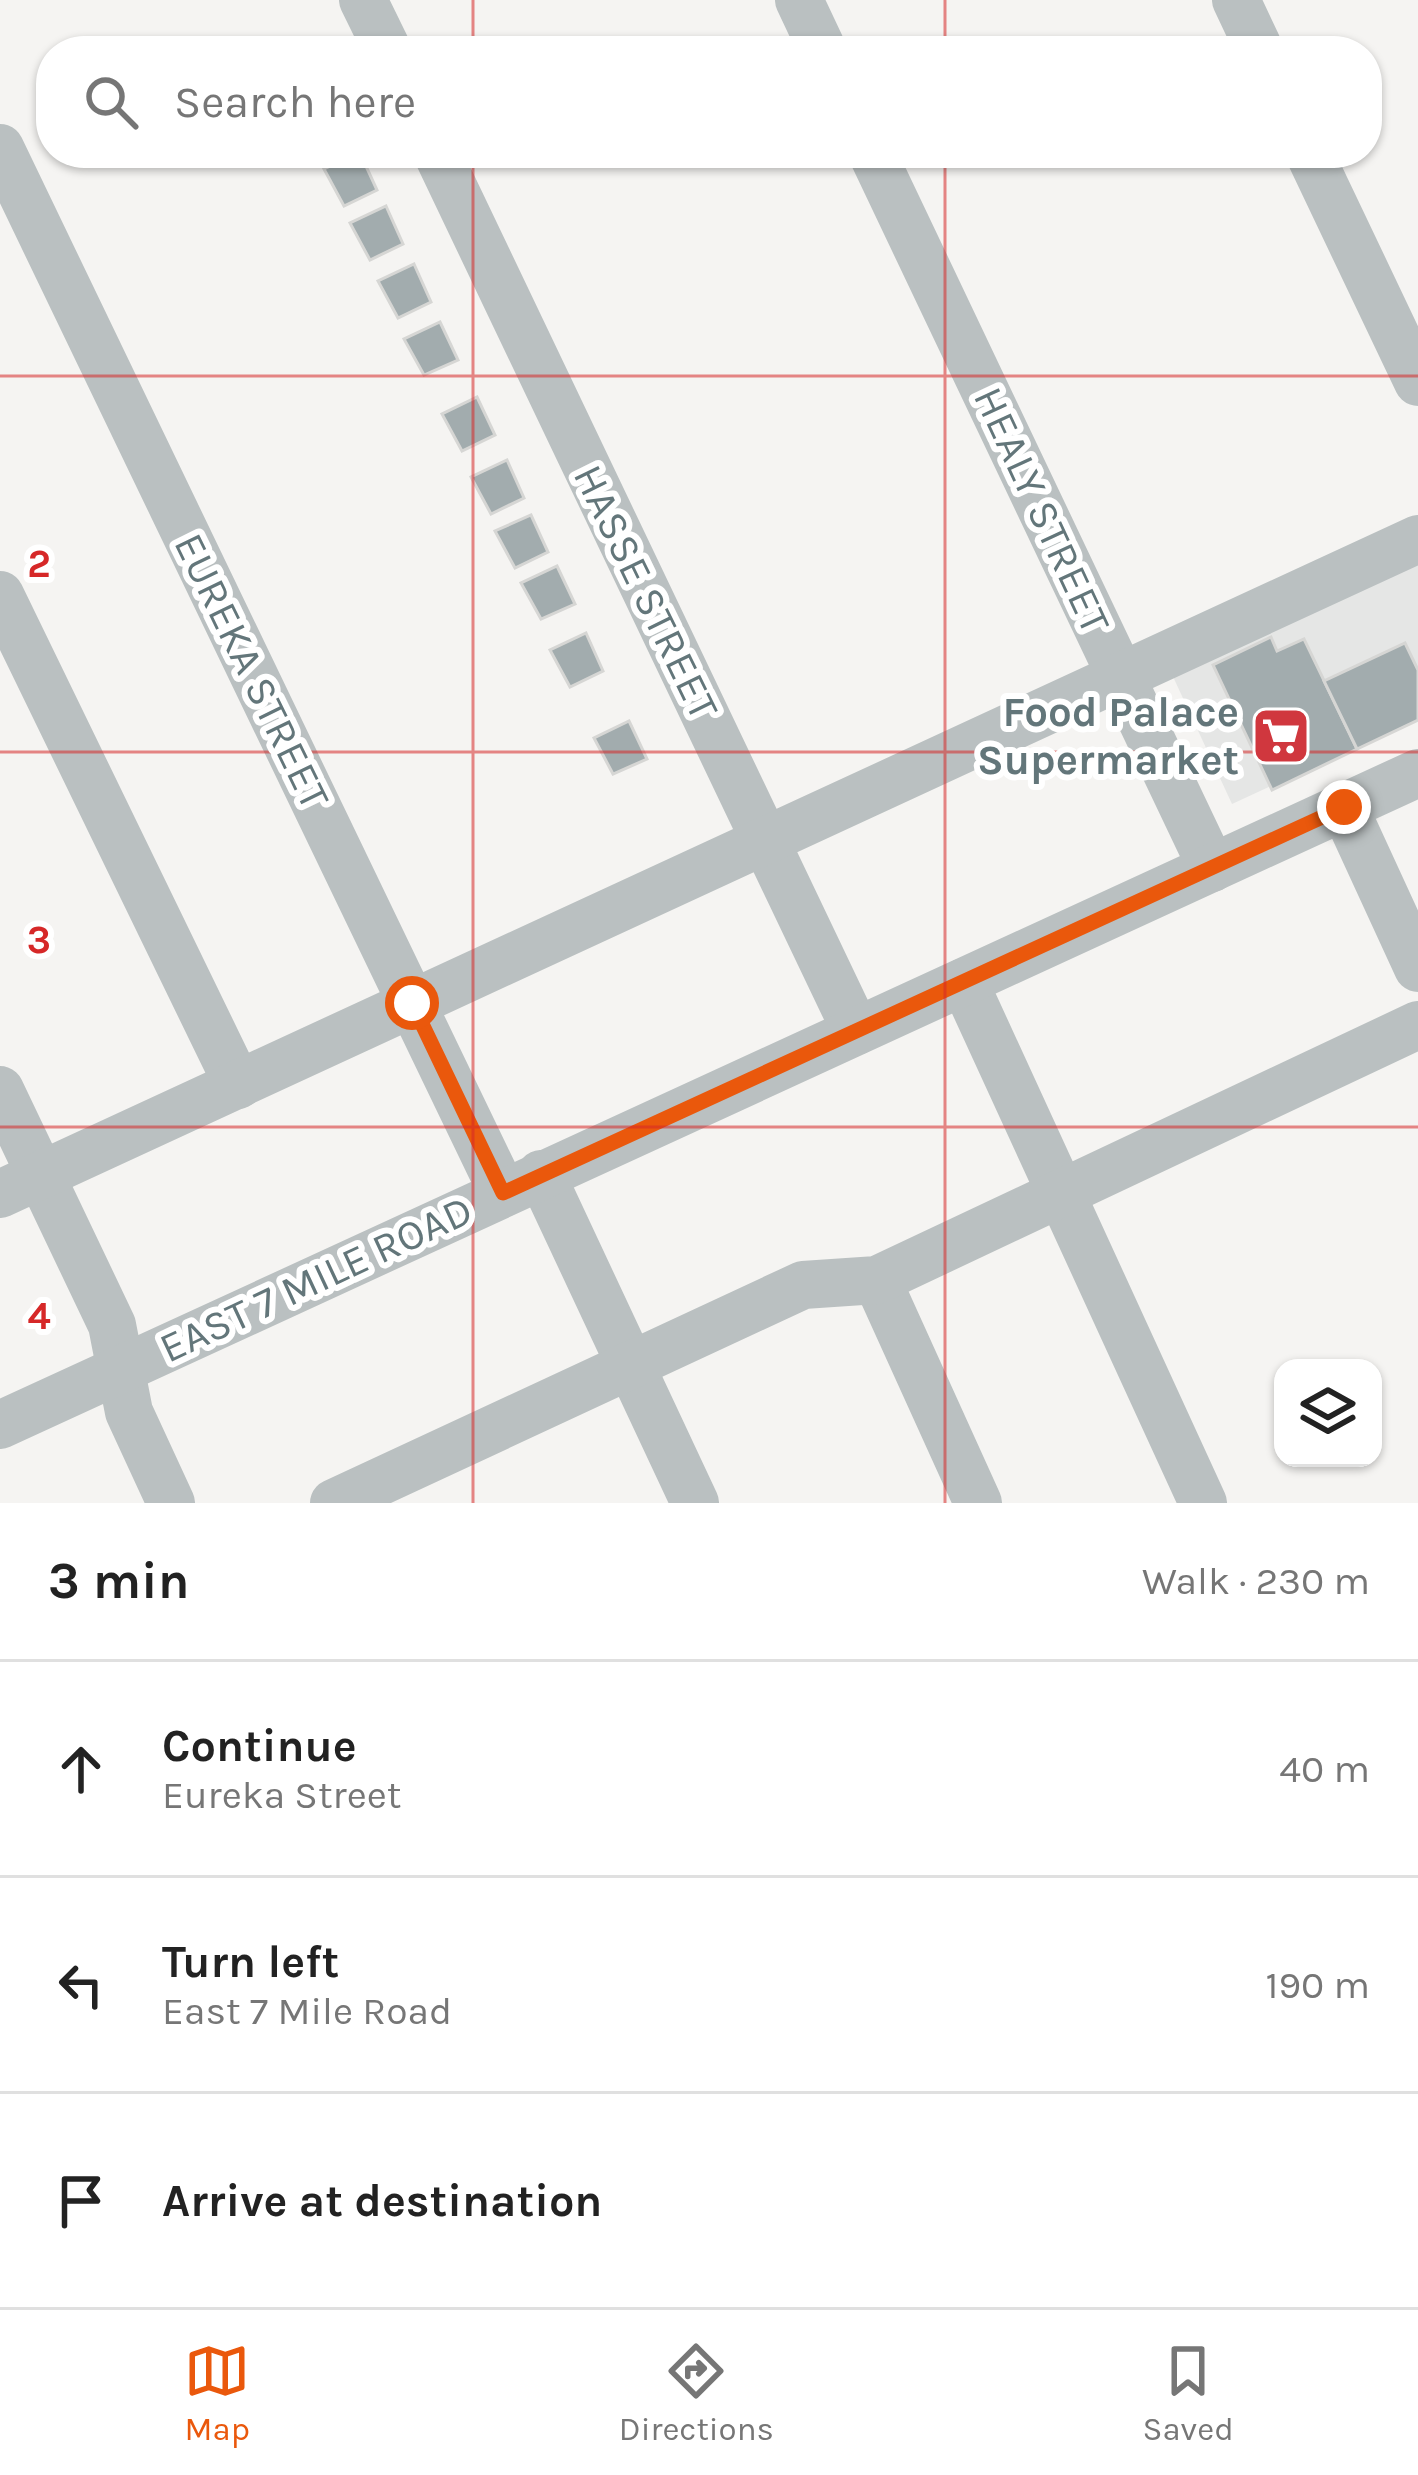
<!DOCTYPE html>
<html lang="en">
<head>
<meta charset="utf-8">
<style>
  body { margin:0; font-family:Karla,sans-serif; background:#f2f2f2; color:#222 }
  .controls { position:absolute; right:36px; bottom:36px; display:grid; overflow:hidden; border-radius:24px; box-shadow:0 3px 9px #0004 }
  .controls button { width:108px; height:108px; display:grid; place-items:center; padding:0; border:0; border-bottom:3px solid #e0e0e0; background:#fff; color:#222; font:60px sans-serif }
  .stop { position:absolute; width:36px; height:36px; margin:-27px; border:9px solid #ea580c; border-radius:50%; background:#fff }
  .stop.end { background:#ea580c; border-color:#fff; box-shadow:0 3px 12px #0008 }
  .list { margin:0; padding:0; list-style:none }
  h2 { display:flex; justify-content:space-between; align-items:center; height:156px; margin:0; padding:0 48px; font-size:51px }
  h2 small { font-size:39px; font-weight:400; color:#767676 }
  .list li { display:grid; grid-template-columns:78px 1fr auto; gap:36px; align-items:center; box-sizing:border-box; height:216px; padding:0 48px; border-top:3px solid #e0e0e0 }
  .list b { display:block; font-size:45px; white-space:nowrap }
  .list p { margin:0; font-size:39px; white-space:nowrap; color:#767676 }
  .list em { font-size:39px; font-style:normal; color:#767676 }
  .icon { flex:none; width:66px; height:66px; fill:none; stroke:currentColor; stroke-width:2; stroke-linecap:round; stroke-linejoin:round }
  .map { position:relative; flex:none; width:1418px; height:1503px; overflow:hidden }
  .search { position:absolute; background:#fff; box-shadow:0 3px 9px #0004; left:36px; right:36px; top:36px; height:132px; display:flex; align-items:center; gap:30px; box-sizing:border-box; padding:0 42px; border-radius:48px; color:#767676; font-size:45px }
  .sheet { height:804px; background:#fff }
  nav { display:flex; justify-content:space-around; align-items:center; box-sizing:border-box; height:168px; border-top:3px solid #e0e0e0; background:#fff; font-size:33px; color:#767676 }
  nav a { display:grid; justify-items:center; gap:6px }
  nav .on { color:#ea580c }
  .map>svg:first-child { display:block }
</style>
</head>
<body>
<div class="map">
<svg width="1418" height="1503" viewBox="0 0 1418 1503">
  <rect width="100%" height="100%" fill="#f5f4f2"/>
  <polygon fill="#e5e6e5" points="1418,554 1418,718 1232,804 1169,668"/>
  <g fill="#a2acae" stroke="#d6d6d4" stroke-width="3">
    <polygon points="360,153 377,190 344,206 324,169"/>
    <polygon points="386,206 403,244 370,260 350,223"/>
    <polygon points="414,264 431,302 398,318 378,281"/>
    <polygon points="440,322 458,360 424,375 404,339"/>
    <polygon points="477,397 495,435 462,451 442,414"/>
    <polygon points="507,460 524,498 491,514 471,477"/>
    <polygon points="531,515 548,552 515,568 495,531"/>
    <polygon points="557,566 575,604 541,619 521,583"/>
    <polygon points="586,633 603,671 570,687 550,650"/>
    <polygon points="1271,637 1277,651 1304,639 1357,749 1272,790 1213,665"/>
    <polygon points="1405,643 1418,670 1418,720 1357,749 1324,681"/>
    <polygon points="629,721 647,759 613,774 594,738"/>
  </g>
  <g fill="none" stroke-linecap="round" stroke-linejoin="round">
    <g stroke="#bac0c1" stroke-width="48">
      <polyline points="363,0 388,51"/>
      <polyline points="799,0 823,51"/>
      <polyline points="1236,0 1260,51"/>
      <polyline points="0,148 503,1193"/>
      <polyline points="437,153 856,1031"/>
      <polyline points="872,153 1212,868"/>
      <polyline points="1309,153 1418,382"/>
      <polyline points="0,595 238,1085"/>
      <polyline points="1344,807 1418,968"/>
      <polyline points="964,982 1203,1503"/>
      <polyline points="0,1090 112,1325 129,1412 171,1503"/>
      <polyline points="541,1174 695,1503"/>
      <polyline points="0,1194 1418,539"/>
      <polyline points="877,1280 978,1503"/>
      <polyline points="0,1425 1418,773"/>
      <polyline points="334,1503 803,1285 877,1280 1418,1025"/>
    </g>
  </g>
  <g fill="none" stroke-linecap="round" stroke-linejoin="round">
    <polyline stroke="#ea580c" stroke-width="15" points="412,1003 503,1193 1344,807"/>
  </g>
  <path fill="none" stroke="#d62828" stroke-width="3" stroke-opacity="0.55" d="M473,0V51M945,0V51M473,153V1503M945,153V1503M0,376H1418M0,752H1418M0,1127H1418"/>
  <defs>
    <g id="supermarket-square" transform="scale(3)"><rect x="-9" y="-9" width="18" height="18" rx="4" fill="#d0373e" stroke="#fff"/><path d="M-6-5.5h2.5l.6 2H6L4.5 2H-2.5L-4.4-4H-6ZM-1.5 3.2a1.3 1.3 0 1 0 .1 0ZM3 3.2a1.3 1.3 0 1 0 .1 0Z" fill="#fff"/></g>
  </defs>
  <g fill-rule="evenodd">
    <use href="#supermarket-square" x="1281" y="736"/>
  </g>
  <g text-anchor="middle" dominant-baseline="central" stroke-width="12" stroke-linejoin="round" paint-order="stroke">
    <g font-size="42" fill="#63767a" stroke="#fff">
      <text transform="translate(1042 510) rotate(65)">HEALY STREET</text>
      <text transform="translate(646 592) rotate(64)">HASSE STREET</text>
      <text transform="translate(252 671) rotate(64)">EUREKA STREET</text>
      <text transform="translate(316 1279) rotate(-25)">EAST 7 MILE ROAD</text>
    </g>
    <g font-size="42" font-weight="bold" fill="#63767a" stroke="#fff" text-anchor="end">
      <text x="1239" y="712">Food Palace<tspan x="1239" dy="48">Supermarket</tspan></text>
    </g>
  </g>
  <g font-size="39" text-anchor="middle" font-weight="bold" fill="#d62828" stroke="#fff" stroke-width="12" stroke-linejoin="round" paint-order="stroke">
    <text x="39" y="577">2</text>
    <text x="39" y="953">3</text>
    <text x="39" y="1329">4</text>
  </g>
</svg>
<div class="controls">
<button><svg class="icon" aria-label="layers" viewBox="0 0 24 24"><path d="M12 4l9 5-9 5-9-5zM3 14l9 5 9-5"/></svg></button>
</div>
<div class="stop" style="left:412px;top:1003px"></div>
<div class="stop end" style="left:1344px;top:807px"></div>
<div class="search"><svg class="icon" aria-label="search" viewBox="0 0 24 24"><circle cx="10" cy="10" r="6"/><path d="M15 15l6 6"/></svg>Search here</div>
</div>
<section class="sheet">
<h2>3 min<small>Walk · 230 m</small></h2>
<ul class="list">
<li><svg class="icon" aria-label="ahead" viewBox="0 0 24 24"><path d="M12 20V5M6 11l6-6 6 6"/></svg><div><b>Continue</b><p>Eureka Street</p></div><em>40 m</em></li>
<li><svg class="icon" aria-label="left" viewBox="0 0 24 24"><path d="M17 20v-9H6M10 6l-5 5 5 5"/></svg><div><b>Turn left</b><p>East 7 Mile Road</p></div><em>190 m</em></li>
<li><svg class="icon" aria-label="arrive" viewBox="0 0 24 24"><path d="M6 21V4h12l-3 4 3 4H6"/></svg><div><b>Arrive at destination</b></div></li>
</ul>
</section>
<nav>
<a class="on"><svg class="icon" aria-label="map" viewBox="0 0 24 24"><path d="M3 6l6-2 6 2 6-2v14l-6 2-6-2-6 2zM9 4v14M15 6v14"/></svg>Map</a>
<a><svg class="icon" aria-label="directions" viewBox="0 0 24 24"><path d="M12 3l9 9-9 9-9-9zM9 14v-3h6M13 9l2 2-2 2"/></svg>Directions</a>
<a><svg class="icon" aria-label="saved" viewBox="0 0 24 24"><path d="M7 4h10v16l-5-4-5 4z"/></svg>Saved</a>
</nav>
</body>
</html>
